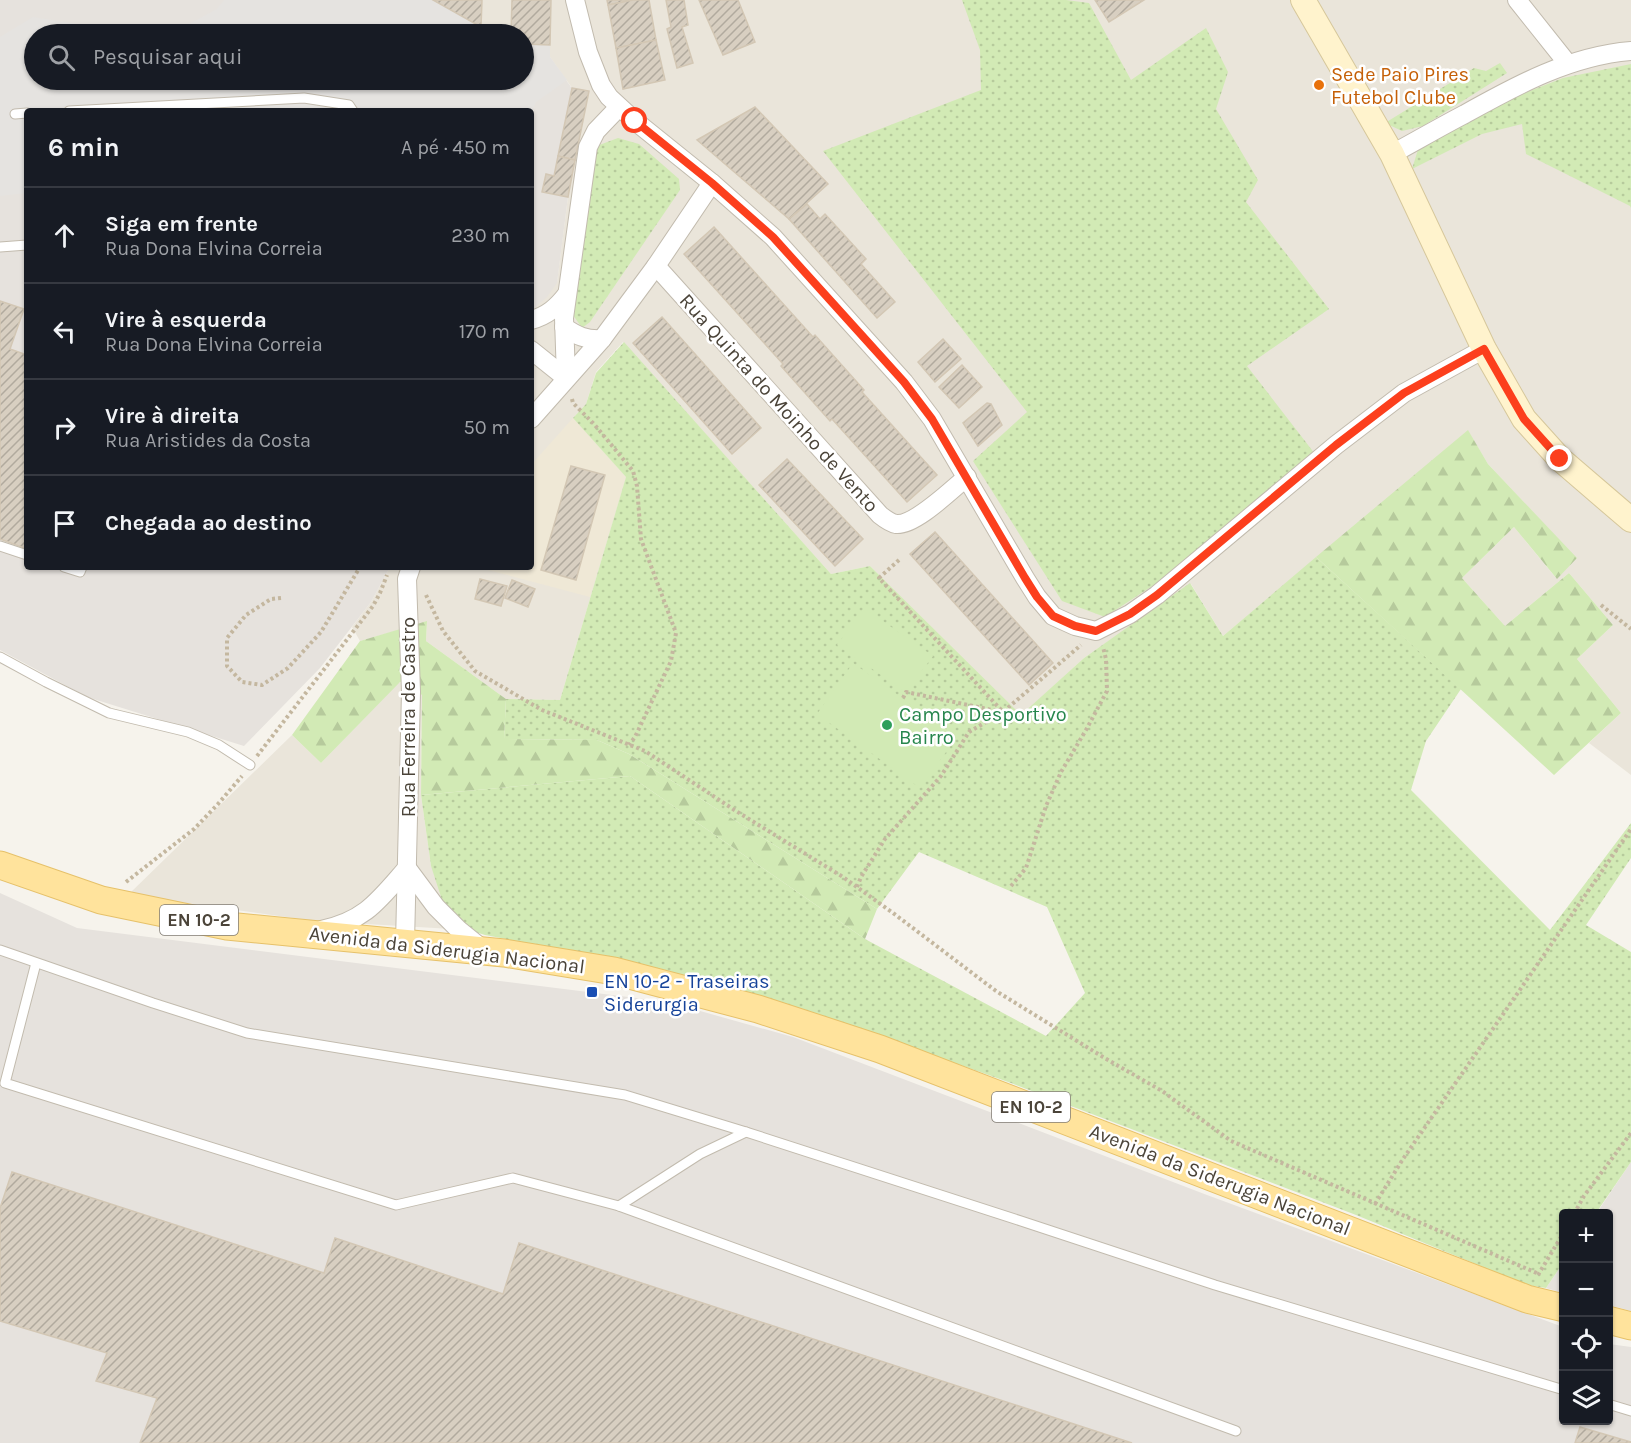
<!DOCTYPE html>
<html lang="pt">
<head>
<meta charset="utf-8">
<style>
  body { margin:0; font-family:Karla,sans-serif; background:#242831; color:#f1f3f6 }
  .controls { position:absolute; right:18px; bottom:18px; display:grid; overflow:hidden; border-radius:6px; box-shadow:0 2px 4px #0004 }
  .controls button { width:54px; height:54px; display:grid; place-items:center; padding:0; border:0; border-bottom:2px solid #363941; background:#171b24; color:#f1f3f6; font:30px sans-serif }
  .stop { position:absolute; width:18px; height:18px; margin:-14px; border:4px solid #fc3f1d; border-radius:50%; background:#fff }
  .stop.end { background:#fc3f1d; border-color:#fff; box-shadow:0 2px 6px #0008 }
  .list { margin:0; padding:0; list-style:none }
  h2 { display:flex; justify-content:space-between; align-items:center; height:78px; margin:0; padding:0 24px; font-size:26px }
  h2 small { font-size:20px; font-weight:400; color:#9ea1a6 }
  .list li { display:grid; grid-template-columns:39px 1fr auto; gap:18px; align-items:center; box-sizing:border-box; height:96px; padding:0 24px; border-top:2px solid #363941 }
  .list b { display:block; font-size:22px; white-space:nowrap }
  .list p { margin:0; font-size:20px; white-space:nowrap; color:#9ea1a6 }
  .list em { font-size:20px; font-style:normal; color:#9ea1a6 }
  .icon { flex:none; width:33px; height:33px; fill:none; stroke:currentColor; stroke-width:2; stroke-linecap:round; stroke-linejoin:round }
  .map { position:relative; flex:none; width:1631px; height:1443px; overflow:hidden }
  .search { position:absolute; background:#171b24; box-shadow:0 2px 4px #0004; left:24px; top:24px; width:510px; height:66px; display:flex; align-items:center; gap:15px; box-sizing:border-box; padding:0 21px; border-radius:33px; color:#9ea1a6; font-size:22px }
  .panel { position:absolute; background:#171b24; box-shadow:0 2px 4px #0004; left:24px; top:108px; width:510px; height:462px; border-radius:6px }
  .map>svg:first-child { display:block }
</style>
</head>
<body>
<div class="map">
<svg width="1631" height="1443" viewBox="0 0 1631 1443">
  <defs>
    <pattern id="green-dots" width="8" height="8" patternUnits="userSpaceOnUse" patternTransform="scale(1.5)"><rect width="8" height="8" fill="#d2eab5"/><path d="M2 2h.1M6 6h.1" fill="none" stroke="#b6ca9c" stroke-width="1.8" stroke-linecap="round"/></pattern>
    <pattern id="forest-firs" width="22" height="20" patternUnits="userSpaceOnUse" patternTransform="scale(1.5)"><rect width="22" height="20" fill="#d2eab5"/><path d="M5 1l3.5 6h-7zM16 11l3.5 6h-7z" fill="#b6ca9c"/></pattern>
    <pattern id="building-hatch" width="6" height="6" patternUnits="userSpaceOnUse" patternTransform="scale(1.5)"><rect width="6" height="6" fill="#d8cfc1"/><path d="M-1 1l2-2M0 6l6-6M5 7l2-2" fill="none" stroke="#b1aa9e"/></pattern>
  </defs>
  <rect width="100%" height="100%" fill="#f6f3ec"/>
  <g fill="#eae5da">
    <polygon points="433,0 1631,0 1631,775 1589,743 1621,713 1577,659 1613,625 1569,573 1505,626 1462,578 1514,527 1556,578 1576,558 1488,464 1468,431 1223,636 1191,584 1084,658 1021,716 870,566 831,574 623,342 596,372 586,404 573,418 626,477 560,700 506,699 426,641 427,622 360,641 352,627 371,602 390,567 531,567 531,311 557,282 568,197 572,88 550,57 549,45 524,44 524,34 494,34"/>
    <polygon points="399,682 422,695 421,795 431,866 469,930 315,921 128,895 292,735 321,763"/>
  </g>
  <g fill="#e6e2dd">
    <polygon points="0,0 433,0 494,34 34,34 34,80 524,80 524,44 550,45 550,57 571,87 589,91 568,197 557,283 547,297 531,311 531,111 27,111 27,567 390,567 371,602 320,668 244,746 87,697 0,650"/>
    <polygon points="0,893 77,928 668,1002 793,1037 1207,1195 1563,1327 1564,1420 1608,1420 1609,1344 1631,1347 1631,1443 0,1443"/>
    <polygon points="1631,1162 1631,1311 1609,1305 1608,1214 1596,1214"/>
    <polygon points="1563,1263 1563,1293 1546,1288"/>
  </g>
  <polygon fill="#efe8d6" points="573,418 626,477 590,597 477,567 531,567 531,465"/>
  <g fill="url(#green-dots)">
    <polygon points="962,0 1066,0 1089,3 1131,80 1206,28 1228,72 1216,109 1258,180 1246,202 1329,309 1247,366 1315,454 1166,577 1105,617 1062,601 973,461 1027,412 823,151 981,90 980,50"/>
    <polygon points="1500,63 1507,73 1423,126 1402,131 1385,123 1474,68 1486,71"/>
    <polygon points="1631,64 1631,208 1630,206 1526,154 1522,124 1482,134 1412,169 1420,143 1509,99 1563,78"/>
    <polygon points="618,138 639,144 679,179 680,190 590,322 582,328 573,315 594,147"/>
    <polygon points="624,342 831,574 870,566 1021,715 1084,658 1190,583 1223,636 1316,557 1461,689 1426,741 1411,790 1550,930 1631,823 1631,858 1586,925 1631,952 1631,1162 1596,1213 1564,1214 1563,1263 1546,1288 1527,1285 1356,1215 1011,1083 868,1032 662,969 485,935 469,930 443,903 431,866 421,795 630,776 865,939 1046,1036 1085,993 1047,907 919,852 877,909 629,754 597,740 504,739 506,699 560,700 626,477 573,418 586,404 596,373"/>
  </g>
  <g fill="url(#forest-firs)">
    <polygon points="1468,430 1488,464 1577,558 1557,579 1514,527 1462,578 1505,626 1569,573 1613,625 1577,659 1621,713 1554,775 1316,557"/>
    <polygon points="427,621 426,641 506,699 504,739 597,740 629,754 877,909 865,939 630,776 421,795 422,695 400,682 321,763 292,735 360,641"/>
  </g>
  <g fill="#d2eab5">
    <polygon points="864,608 933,656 906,692 837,645"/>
    <polygon points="853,663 957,737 920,788 817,714"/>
  </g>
  <g fill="#e5e3e0">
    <polygon points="224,0 433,0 494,34 170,34 217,9"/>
    <polygon points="33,17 109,29 166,34 34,34 34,80 524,80 524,44 550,45 550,57 567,80 536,102 531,113 531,111 27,111 27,193 0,196 0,37"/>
  </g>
  <g fill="url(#building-hatch)" stroke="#d3c7b4" stroke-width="1.5">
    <polygon points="433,0 482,0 481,27"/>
    <polygon points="512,0 551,0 550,45 524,44 524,34 511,34"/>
    <polygon points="607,0 633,0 608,5"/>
    <polygon points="633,0 649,0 656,40 616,48 608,5"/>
    <polygon points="666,0 684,0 688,25 682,27 693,63 677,68 667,29 671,27"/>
    <polygon points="699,0 738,0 755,42 723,55"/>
    <polygon points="1095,0 1144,0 1109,22"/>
    <polygon points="656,40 665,80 623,89 616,48"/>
    <polygon points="572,88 589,91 575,160 558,156"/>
    <polygon points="755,107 828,184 789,219 697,140"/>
    <polygon points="558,156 575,160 568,197 542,192 546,174 554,176"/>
    <polygon points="807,204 820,219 825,214 866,259 861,264 895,302 877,318 789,219"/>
    <polygon points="714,227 813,337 815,335 864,390 862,392 937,475 907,502 832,419 830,421 781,366 783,364 684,254"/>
    <polygon points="0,301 24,309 10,349 27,355 27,549 0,539"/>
    <polygon points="662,317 761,428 732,454 633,343"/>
    <polygon points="943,339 961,359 935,382 918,362"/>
    <polygon points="962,365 982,387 959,408 939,387"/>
    <polygon points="987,403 991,404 1002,425 978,446 963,423"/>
    <polygon points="787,459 863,539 835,566 759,485"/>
    <polygon points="571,466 605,475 576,580 541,570"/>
    <polygon points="935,532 1053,663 1029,685 910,554"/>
    <polygon points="480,579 507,586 501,606 475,599"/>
    <polygon points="512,580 535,589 528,607 505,598"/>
    <polygon points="12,1172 324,1273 335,1238 503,1294 519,1243 1132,1443 140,1443 157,1398 96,1381 107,1353 0,1321 0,1208"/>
    <polygon points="1580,1427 1631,1442 1631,1443 1575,1443"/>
  </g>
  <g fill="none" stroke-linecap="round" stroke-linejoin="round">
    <g stroke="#c2bbae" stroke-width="11">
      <g id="lane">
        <polyline points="69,111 304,98 349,105 353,111"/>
        <polyline points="15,114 27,113"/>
        <polyline points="0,247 27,245"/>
        <polyline points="0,546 27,555"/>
        <polyline points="64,567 80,572 82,567"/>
        <polyline points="0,657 46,682 109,713 188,732 219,745 250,765"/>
        <polyline points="0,950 153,1003 247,1033 625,1095 746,1132 1021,1221 1215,1285 1564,1390"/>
        <polyline points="36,963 5,1083 396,1205 513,1178 619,1206 1236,1431"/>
        <polyline points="619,1206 700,1154 746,1132"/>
        <polyline points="1608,1404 1631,1411"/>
      </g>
    </g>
    <g stroke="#c2bbae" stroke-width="20">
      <g id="street">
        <polyline points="575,0 588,52 601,85 609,97 635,121 712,183 773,237 904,382 932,419 1025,578 1037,597 1053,616 1075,626 1096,631 1130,614 1157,595 1336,445 1404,393 1484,349"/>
        <polyline points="1517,0 1568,64"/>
        <path d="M1392,154C1416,141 1440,127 1465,114C1517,85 1570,56 1631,51"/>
        <path d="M656,266L880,515C885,519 890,523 896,524C915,526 952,489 967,477"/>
        <path d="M531,320C547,316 557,307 567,294"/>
        <path d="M564,327C577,336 586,340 602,339"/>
        <polyline points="531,350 566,378"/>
        <polyline points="566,378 564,318 588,147 596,131 619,107"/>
        <polyline points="531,419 602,339 656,266 712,183"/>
        <polyline points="407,868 436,907 459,930 485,951"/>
        <path d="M321,930C365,921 379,900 407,868"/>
        <polyline points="405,943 411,692 407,579 411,567"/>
      </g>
    </g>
    <g stroke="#d6c79b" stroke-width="26">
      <polyline id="secondary" points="1303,0 1392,154 1484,349 1524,419 1560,459 1631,520"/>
    </g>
    <g stroke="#e6c16a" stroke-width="29">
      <g id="primary">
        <polyline points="0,865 101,900 227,926 504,953 553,961 614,971 758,1009 880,1049 1527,1299 1564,1308"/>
        <polyline points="1608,1320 1631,1326"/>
      </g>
    </g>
    <g stroke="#c4b79f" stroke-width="4" stroke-dasharray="3 3" stroke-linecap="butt">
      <polyline points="572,399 573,403 594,424 633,471 637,486 641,539 676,633 671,661 635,737 629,745"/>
      <polyline points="899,560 879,578 1003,712 1081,645"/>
      <polyline points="426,595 443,631 475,671 542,710 645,751 736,811 843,877 893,913 996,991 1103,1057 1162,1091 1231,1141 1539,1274"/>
      <polyline points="281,598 271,599 246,615 227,638 227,666 242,682 262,685 288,668 321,632 360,567"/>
      <polyline points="1601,605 1631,629"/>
      <polyline points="903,698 906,692 1002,712"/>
      <polyline points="257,756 373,606 380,593 387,575"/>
      <polyline points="126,882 194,829 218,804 242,776"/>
      <polyline points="1011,886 1026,868 1046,806 1061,772 1086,730 1107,691 1106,659 1103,647"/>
      <polyline points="857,887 861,877 885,839 941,776 969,732 1003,712"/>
      <polyline points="1375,1204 1403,1159 1631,829"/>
      <polyline points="1574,1214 1584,1196 1631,1133"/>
      <polyline points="1538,1275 1564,1232"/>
    </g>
    <use href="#lane" stroke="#fff" stroke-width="9"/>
    <use href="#street" stroke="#fff" stroke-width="18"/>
    <use href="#secondary" stroke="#fff3cd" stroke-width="24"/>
    <use href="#primary" stroke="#ffe39c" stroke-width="27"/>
  </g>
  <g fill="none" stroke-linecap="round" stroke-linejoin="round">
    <polyline stroke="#fc3f1d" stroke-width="8" points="635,121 712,183 773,237 904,382 932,419 1025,578 1037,597 1053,616 1075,626 1096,631 1130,614 1157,595 1336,445 1404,393 1484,349 1524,419 1560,459"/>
  </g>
  <circle fill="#e8710a" stroke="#fff" stroke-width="2" cx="1319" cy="85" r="6"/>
  <circle fill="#2e9e5b" stroke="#fff" stroke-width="2" cx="887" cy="725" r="6"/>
  <rect fill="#1a4fb4" stroke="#fff" stroke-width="2" x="586" y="986" width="12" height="12" rx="3"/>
  <g text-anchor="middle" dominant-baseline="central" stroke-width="5" stroke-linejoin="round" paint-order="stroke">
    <g fill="#fff" stroke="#817c74" stroke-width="1.5">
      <rect x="160" y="905" width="78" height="30" rx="4.5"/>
      <rect x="992" y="1092" width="78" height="30" rx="4.5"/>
    </g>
    <g font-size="18" font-weight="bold" fill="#4b4439">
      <text x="199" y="920">EN 10-2</text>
      <text x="1031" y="1107">EN 10-2</text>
    </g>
    <g font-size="20" fill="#c56008" stroke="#fff" text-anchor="start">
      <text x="1331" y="74">Sede Paio Pires<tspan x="1331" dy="23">Futebol Clube</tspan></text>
    </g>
    <g font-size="20" fill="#4b4439" stroke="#fff">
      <text transform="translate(779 403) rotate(48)">Rua Quinta do Moinho de Vento</text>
      <text transform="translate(408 717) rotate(-90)">Rua Ferreira de Castro</text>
      <text transform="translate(447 950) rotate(7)">Avenida da Siderugia Nacional</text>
      <text transform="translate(1220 1180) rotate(21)">Avenida da Siderugia Nacional</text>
    </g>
    <g font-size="20" fill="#27864d" stroke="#fff" text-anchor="start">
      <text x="899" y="714">Campo Desportivo<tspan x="899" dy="23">Bairro</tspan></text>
    </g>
    <g font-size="20" fill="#164399" stroke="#fff" text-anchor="start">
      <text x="604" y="981">EN 10-2 - Traseiras<tspan x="604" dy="23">Siderurgia</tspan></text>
    </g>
  </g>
</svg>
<div class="controls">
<button>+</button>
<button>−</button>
<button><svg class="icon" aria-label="locate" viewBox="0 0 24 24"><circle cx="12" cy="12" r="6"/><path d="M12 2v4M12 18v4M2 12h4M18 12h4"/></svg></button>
<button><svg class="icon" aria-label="layers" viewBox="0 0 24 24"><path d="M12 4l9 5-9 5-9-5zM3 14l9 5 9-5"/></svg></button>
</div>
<div class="stop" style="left:635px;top:121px"></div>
<div class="stop end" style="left:1560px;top:459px"></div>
<div class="search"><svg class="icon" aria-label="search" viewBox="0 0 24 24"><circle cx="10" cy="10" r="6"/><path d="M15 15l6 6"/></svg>Pesquisar aqui</div>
<section class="panel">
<h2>6 min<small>A pé · 450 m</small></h2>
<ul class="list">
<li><svg class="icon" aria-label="ahead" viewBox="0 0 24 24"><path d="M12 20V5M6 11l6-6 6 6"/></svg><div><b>Siga em frente</b><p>Rua Dona Elvina Correia</p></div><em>230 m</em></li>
<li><svg class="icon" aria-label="left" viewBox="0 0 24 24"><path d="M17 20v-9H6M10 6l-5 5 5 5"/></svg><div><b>Vire à esquerda</b><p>Rua Dona Elvina Correia</p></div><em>170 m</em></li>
<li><svg class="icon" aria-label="right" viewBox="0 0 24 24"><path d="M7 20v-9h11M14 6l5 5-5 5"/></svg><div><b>Vire à direita</b><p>Rua Aristides da Costa</p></div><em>50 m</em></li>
<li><svg class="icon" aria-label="arrive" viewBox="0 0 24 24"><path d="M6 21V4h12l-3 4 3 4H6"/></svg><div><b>Chegada ao destino</b></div></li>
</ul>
</section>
</div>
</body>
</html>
